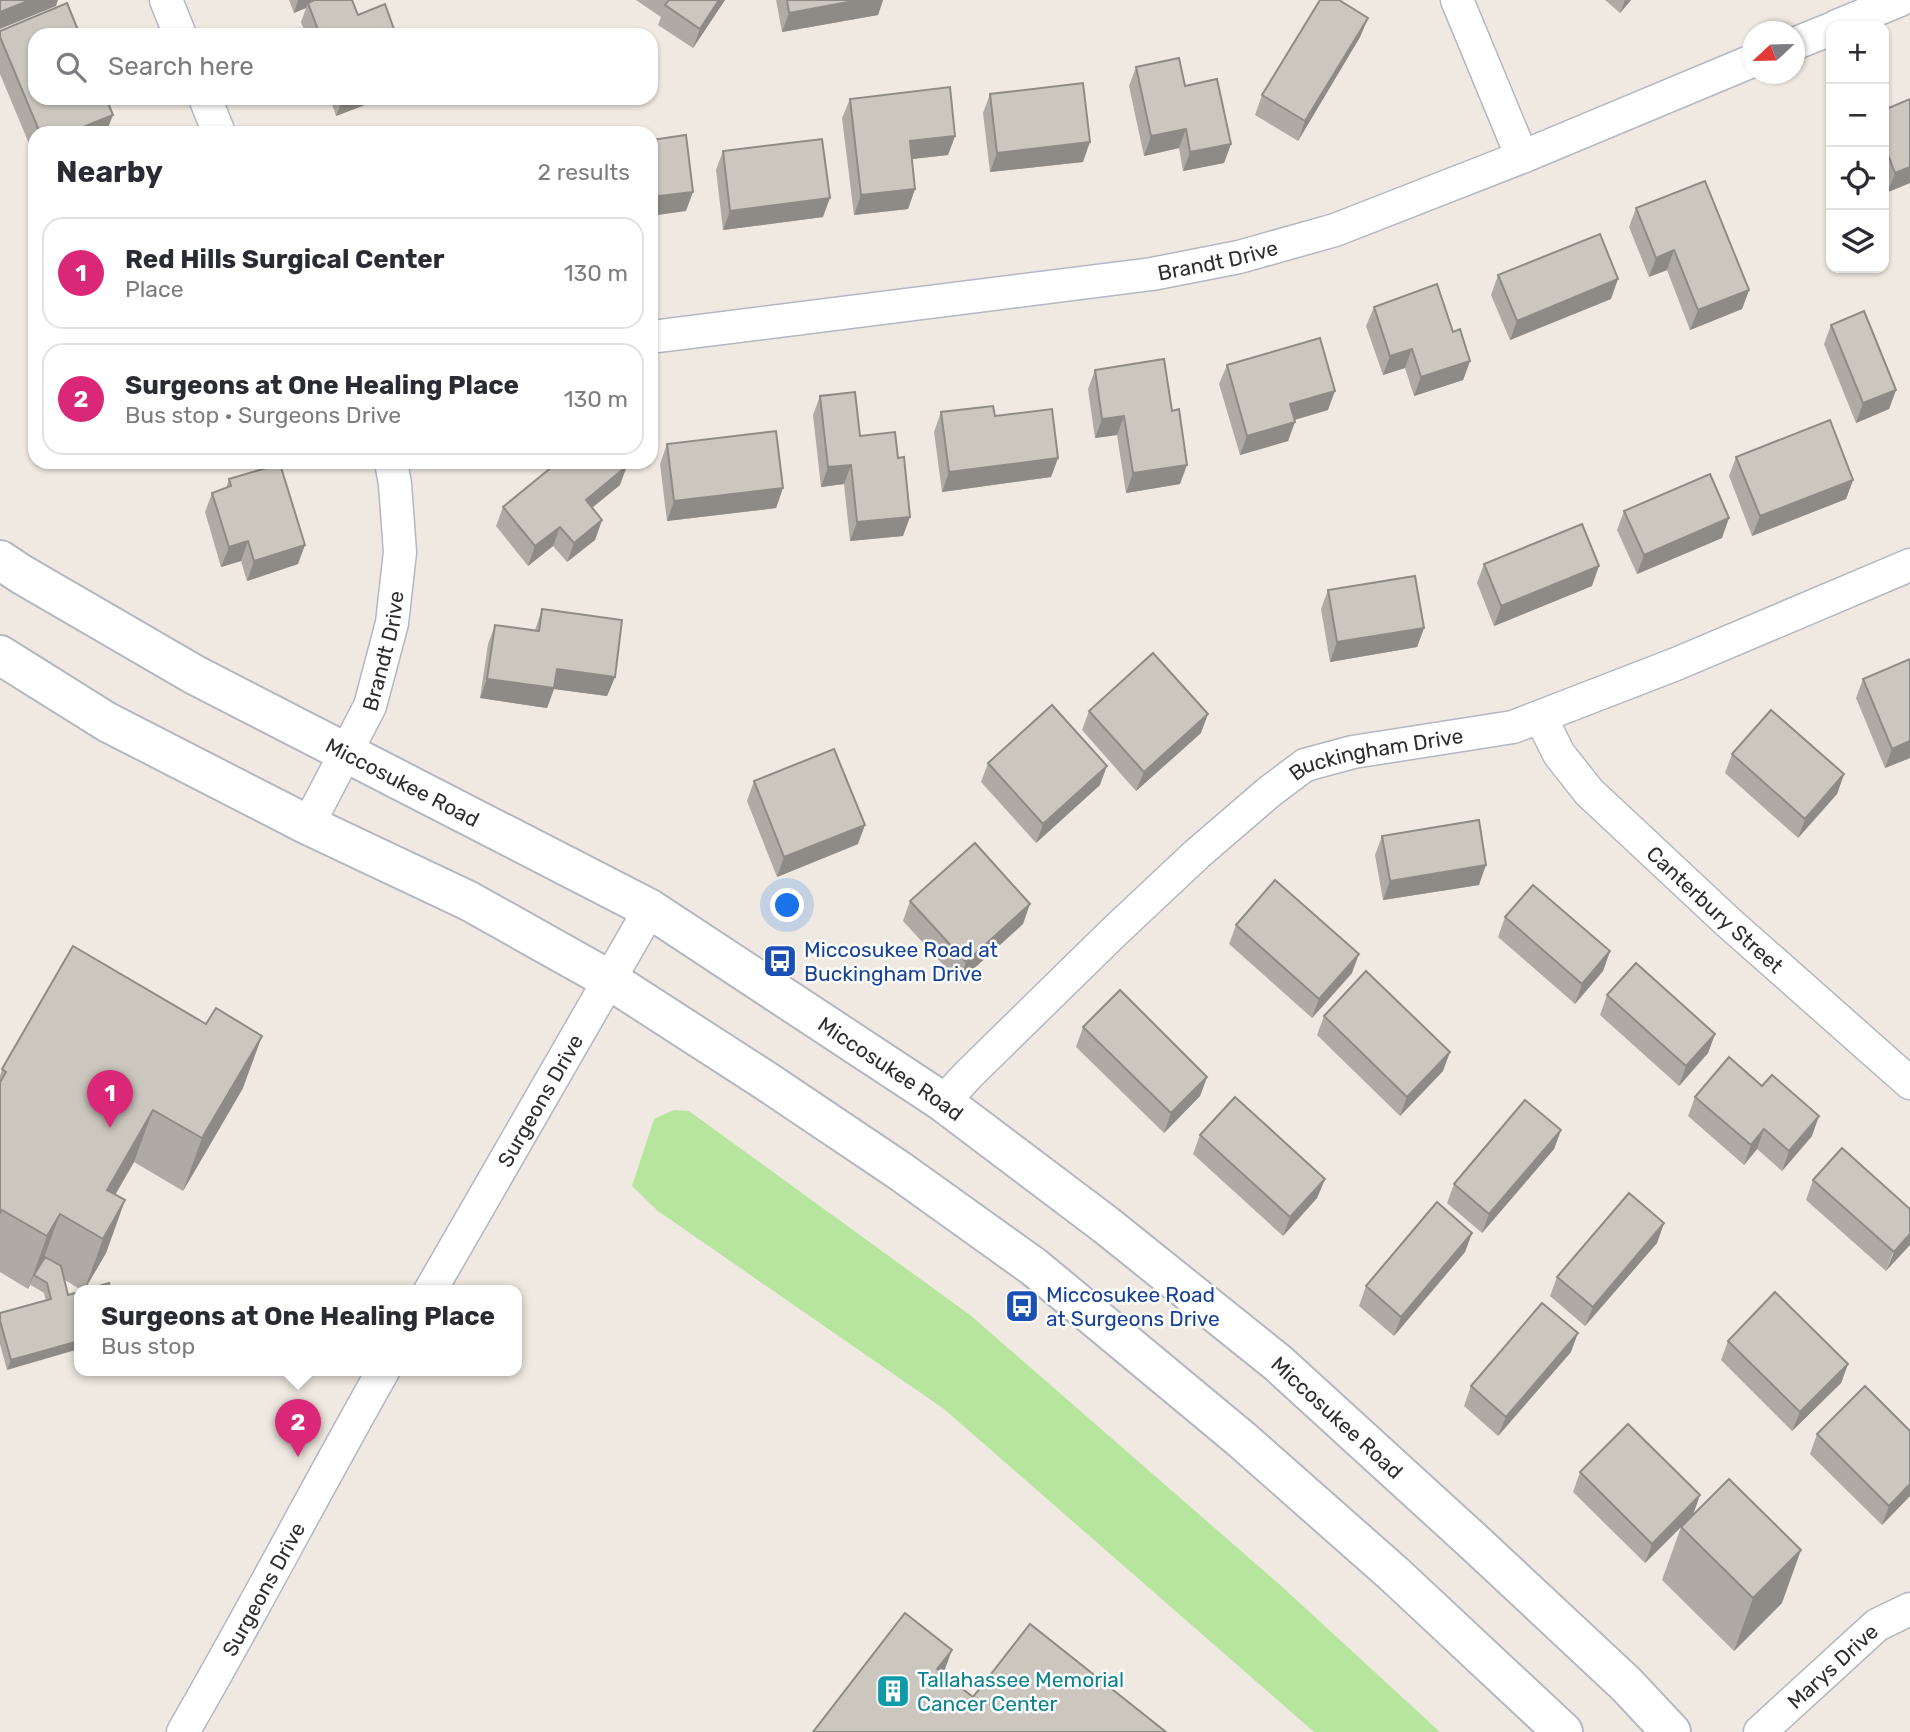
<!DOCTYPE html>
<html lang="en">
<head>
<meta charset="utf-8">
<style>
  body { margin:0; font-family:Rubik,sans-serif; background:#f2f2f3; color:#2b2b33 }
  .controls { position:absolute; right:21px; top:21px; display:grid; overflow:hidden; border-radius:14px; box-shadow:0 2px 5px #0004 }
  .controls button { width:63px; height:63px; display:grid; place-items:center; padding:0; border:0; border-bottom:2px solid #e1e1e2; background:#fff; color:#2b2b33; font:35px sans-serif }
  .compass { position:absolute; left:1742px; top:21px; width:63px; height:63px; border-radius:50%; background:#fff; box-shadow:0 2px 5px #0004; rotate:248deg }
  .you { position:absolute; left:788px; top:906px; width:24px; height:24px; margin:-18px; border:5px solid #fff; border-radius:50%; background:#1a73e8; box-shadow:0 0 0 10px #1a73e833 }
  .badge { display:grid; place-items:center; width:46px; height:46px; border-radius:50%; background:#db2777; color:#fff; font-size:23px; font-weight:700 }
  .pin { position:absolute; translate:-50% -58px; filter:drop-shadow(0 2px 4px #0008) }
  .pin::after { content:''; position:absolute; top:37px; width:24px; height:21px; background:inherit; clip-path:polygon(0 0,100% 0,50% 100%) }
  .popup { position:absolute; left:74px; top:1285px; width:448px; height:91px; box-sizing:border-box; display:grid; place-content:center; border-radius:14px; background:#fff; filter:drop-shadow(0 2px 5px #0005); font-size:23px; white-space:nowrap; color:#7c7c81 }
  .popup b { font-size:26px; color:#2b2b33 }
  .popup::after { content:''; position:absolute; left:50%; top:100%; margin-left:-14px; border:14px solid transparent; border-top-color:#fff }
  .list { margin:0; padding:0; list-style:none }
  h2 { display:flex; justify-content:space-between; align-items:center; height:91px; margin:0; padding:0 28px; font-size:30px }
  h2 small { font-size:23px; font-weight:400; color:#7c7c81 }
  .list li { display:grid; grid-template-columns:46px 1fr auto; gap:21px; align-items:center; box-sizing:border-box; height:112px; margin:0 14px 14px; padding:0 14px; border:2px solid #e1e1e2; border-radius:21px }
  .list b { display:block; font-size:26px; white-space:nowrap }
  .list p { margin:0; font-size:23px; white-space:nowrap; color:#7c7c81 }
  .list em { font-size:23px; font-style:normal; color:#7c7c81 }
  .icon { flex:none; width:38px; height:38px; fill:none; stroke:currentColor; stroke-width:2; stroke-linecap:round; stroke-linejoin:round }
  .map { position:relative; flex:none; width:1910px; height:1732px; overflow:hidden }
  .search { position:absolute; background:#fff; box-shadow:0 2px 5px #0004; left:28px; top:28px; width:630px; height:77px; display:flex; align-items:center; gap:18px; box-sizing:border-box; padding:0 24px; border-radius:21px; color:#7c7c81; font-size:26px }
  .panel { position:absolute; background:#fff; box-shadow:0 2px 5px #0004; left:28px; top:126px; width:630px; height:343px; border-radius:21px }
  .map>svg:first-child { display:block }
</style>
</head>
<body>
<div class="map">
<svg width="1910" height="1732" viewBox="0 0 1910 1732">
  <rect width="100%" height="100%" fill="#efe9e1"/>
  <polygon fill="#b6e59e" points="674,1110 689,1111 970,1315 1279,1584 1440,1732 1314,1732 944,1409 658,1211 632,1186 654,1119"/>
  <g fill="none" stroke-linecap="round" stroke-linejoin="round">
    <g stroke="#b4b7c1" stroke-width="35">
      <g id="street">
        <polyline points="166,0 180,35"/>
        <polyline points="1457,0 1522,157"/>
        <polyline points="1837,26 1900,0"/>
        <polyline points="1794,44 1831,29"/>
        <polyline points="205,98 219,133"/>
        <path id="s1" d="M651,337L1152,274L1239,257L1335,230L1522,157L1752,61"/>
        <path id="s2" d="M1541,718L1559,754L1589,792L1728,922L1910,1083"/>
        <path id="s3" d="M308,825L370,706L392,623L400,552L395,484L391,462"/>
        <path id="s4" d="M943,1102L969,1074L1114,932L1197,854L1269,792L1305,765L1353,752L1513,727L1676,664L1910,565"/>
        <path id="s5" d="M430,1291L650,909"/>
        <path id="s6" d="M183,1732C252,1613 315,1491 383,1371"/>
        <path id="s7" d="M1760,1732L1877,1625L1910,1609"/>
      </g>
    </g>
    <g stroke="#b4b7c1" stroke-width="42">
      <g id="secondary">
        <path id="s8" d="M0,560L21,574L195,675L650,909L943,1102L1106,1225L1278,1363L1474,1542L1626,1684L1671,1732"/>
        <polyline points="0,655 107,722 308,825 469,901 608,979 763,1079 900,1171 1034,1267 1241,1439 1394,1574 1563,1732"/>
      </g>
    </g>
    <use href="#street" stroke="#fff" stroke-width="32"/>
    <use href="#secondary" stroke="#fff" stroke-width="38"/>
  </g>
  <g fill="#afaba4">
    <polygon points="289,0 352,0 358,15 396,35 306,35 301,22 306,8 294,13"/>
    <polygon points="636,0 725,0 693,48 658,25 661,17"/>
    <polygon points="776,0 883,0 878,15 782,32"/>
    <polygon points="1605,0 1631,0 1620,13"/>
    <polygon points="1368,18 1360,37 1298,141 1255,115 1262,95"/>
    <polygon points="0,31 106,133 35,133 35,158 0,74"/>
    <polygon points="1136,67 1185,86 1231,144 1224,163 1183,171 1179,148 1144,156 1129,86"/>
    <polygon points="990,94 1083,162 990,172 983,113"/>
    <polygon points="330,98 383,98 336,116"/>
    <polygon points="850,99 955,136 948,155 912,159 915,189 908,209 854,215 842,118"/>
    <polygon points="1910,99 1910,183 1888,192 1884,181 1884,110"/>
    <polygon points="723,151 823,217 723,230 716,170"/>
    <polygon points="1636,208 1749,290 1742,309 1690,330 1667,270 1649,277 1629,227"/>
    <polygon points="1498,275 1611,299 1510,340 1491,295"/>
    <polygon points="1374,307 1453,332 1470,361 1463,380 1414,396 1405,368 1383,375 1366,326"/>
    <polygon points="1831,325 1896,390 1889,409 1856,423 1824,344"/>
    <polygon points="1227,365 1328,410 1295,420 1288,441 1240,455 1219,384"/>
    <polygon points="1095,370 1172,411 1180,484 1126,493 1117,435 1095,438 1088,389"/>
    <polygon points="820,396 860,436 898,458 903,536 850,541 844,484 821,487 813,415"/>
    <polygon points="941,412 995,416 1058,458 1051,477 942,492 934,432"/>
    <polygon points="667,444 783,488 776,508 667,521 660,464"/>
    <polygon points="1736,457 1853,480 1846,499 1752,536 1729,476"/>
    <polygon points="229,479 298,564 247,581 241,561 221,567 205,512 212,493 226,488"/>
    <polygon points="620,485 592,508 602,520 595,540 567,562 553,546 528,566 496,526 503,507"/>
    <polygon points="1624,511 1722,538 1637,574 1617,530"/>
    <polygon points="1484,564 1592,586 1494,626 1477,583"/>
    <polygon points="1328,590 1424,628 1417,647 1330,662 1321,609"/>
    <polygon points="542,609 615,677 607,696 554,689 547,708 480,698 488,644 495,625 535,630"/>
    <polygon points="1910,659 1910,758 1885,768 1856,698 1863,679"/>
    <polygon points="1089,711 1201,733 1136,791 1082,730"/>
    <polygon points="1732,754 1844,774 1837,794 1798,838 1725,773"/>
    <polygon points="988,763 1100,785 1036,843 981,782"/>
    <polygon points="754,781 858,844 777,877 747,801"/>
    <polygon points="1382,836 1479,885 1383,900 1375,855"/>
    <polygon points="910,901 1023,924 959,982 903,921"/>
    <polygon points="1505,917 1610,951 1603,971 1575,1004 1498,937"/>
    <polygon points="1236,925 1352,973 1312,1018 1229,944"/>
    <polygon points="1607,995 1715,1034 1708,1053 1679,1086 1600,1015"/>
    <polygon points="1324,1016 1443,1071 1400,1116 1317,1035"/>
    <polygon points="206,1024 243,1088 183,1191 134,1162 115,1195 125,1200 106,1253 84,1290 83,1291 65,1280 7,1370 0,1344 0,1313 46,1301 44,1293 31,1285 31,1284 28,1289 0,1272 0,1076 2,1069"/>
    <polygon points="1083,1027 1207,1077 1200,1096 1164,1133 1076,1047"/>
    <polygon points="1695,1097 1812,1136 1782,1171 1757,1149 1744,1165 1688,1116"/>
    <polygon points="1561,1130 1554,1149 1482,1233 1447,1203 1454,1184"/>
    <polygon points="1200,1135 1325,1179 1317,1198 1283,1236 1193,1154"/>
    <polygon points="1813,1180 1910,1209 1886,1271 1806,1200"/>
    <polygon points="1664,1223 1657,1243 1585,1326 1550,1296 1557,1277"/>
    <polygon points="1472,1233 1465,1252 1394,1336 1359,1306 1366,1286"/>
    <polygon points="1728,1341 1848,1364 1841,1383 1792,1431 1721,1360"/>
    <polygon points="1571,1352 1498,1436 1464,1406 1471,1386"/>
    <polygon points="1910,1431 1910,1496 1882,1525 1810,1454 1817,1434"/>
    <polygon points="1580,1472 1693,1515 1645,1563 1573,1492"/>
    <polygon points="1681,1527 1782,1603 1734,1651 1662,1580"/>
  </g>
  <g fill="#8e8b86">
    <polygon points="30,0 58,0 56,6 0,29 0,12"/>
    <polygon points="298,0 328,0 308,3 306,8 294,13"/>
    <polygon points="719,0 725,0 693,48 700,29"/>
    <polygon points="859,0 883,0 878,15 782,32 789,13"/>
    <polygon points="1625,0 1631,0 1620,13"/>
    <polygon points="1368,18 1360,37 1298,141 1305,121"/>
    <polygon points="343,98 383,98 336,116"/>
    <polygon points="113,115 106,133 68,133"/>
    <polygon points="1186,129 1179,148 1144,156 1151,136"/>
    <polygon points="955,136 948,155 903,160 910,141"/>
    <polygon points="1090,142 1083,162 990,172 997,153"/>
    <polygon points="1231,144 1224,163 1183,171 1190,152"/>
    <polygon points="1910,167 1910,183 1888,192 1895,173"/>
    <polygon points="915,189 908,209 854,215 861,195"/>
    <polygon points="693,192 686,211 651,216 651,197"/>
    <polygon points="830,198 823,217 723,230 730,211"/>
    <polygon points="1674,250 1667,270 1649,277 1656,258"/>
    <polygon points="1618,279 1611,299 1510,340 1517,321"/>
    <polygon points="1749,290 1742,309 1690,330 1698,310"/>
    <polygon points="1412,349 1405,368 1383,375 1390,356"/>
    <polygon points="1470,361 1463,380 1414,396 1421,377"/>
    <polygon points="1896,390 1889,409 1856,423 1863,403"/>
    <polygon points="1335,391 1328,410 1283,423 1290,404"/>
    <polygon points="1124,416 1117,435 1095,438 1102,419"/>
    <polygon points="1295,422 1288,441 1240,455 1247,436"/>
    <polygon points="1058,458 1051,477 942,492 949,472"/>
    <polygon points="851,465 844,484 821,487 828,467"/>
    <polygon points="1187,465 1180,484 1126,493 1133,473"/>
    <polygon points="627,466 620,485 578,519 586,500"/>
    <polygon points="1853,480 1846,499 1752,536 1760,516"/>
    <polygon points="783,488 776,508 667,521 674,501"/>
    <polygon points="910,517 903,536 850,541 857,522"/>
    <polygon points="1729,518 1722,538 1637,574 1644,555"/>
    <polygon points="602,520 595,540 567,562 574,543"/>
    <polygon points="560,527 553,546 528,566 535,546"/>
    <polygon points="248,541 241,561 221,567 229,547"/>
    <polygon points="305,545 298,564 247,581 254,561"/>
    <polygon points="1599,566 1592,586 1494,626 1501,606"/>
    <polygon points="1424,628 1417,647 1330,662 1337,642"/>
    <polygon points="557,669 615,677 607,696 554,689 547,708 480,698 487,679"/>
    <polygon points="1208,714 1201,733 1136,791 1144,772"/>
    <polygon points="1910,741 1910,758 1885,768 1892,749"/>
    <polygon points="1107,766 1100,785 1036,843 1043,824"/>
    <polygon points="1844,774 1837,794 1798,838 1805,819"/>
    <polygon points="865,825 858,844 777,877 784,857"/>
    <polygon points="1486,865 1479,885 1383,900 1390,881"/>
    <polygon points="1030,904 1023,924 959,982 966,962"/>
    <polygon points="1610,951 1603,971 1575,1004 1582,984"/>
    <polygon points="1359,954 1352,973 1312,1018 1319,999"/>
    <polygon points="1715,1034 1708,1053 1679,1086 1686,1066"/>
    <polygon points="262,1036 243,1088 183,1191 202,1138"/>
    <polygon points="1450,1052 1443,1071 1400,1116 1407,1097"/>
    <polygon points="1207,1077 1200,1096 1164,1133 1171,1113"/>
    <polygon points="153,1110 134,1162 93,1233 107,1190"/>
    <polygon points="1819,1116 1812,1136 1782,1171 1789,1151"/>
    <polygon points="1764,1129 1757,1149 1744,1165 1751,1145"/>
    <polygon points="1561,1130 1554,1149 1482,1233 1489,1214"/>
    <polygon points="1325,1179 1317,1198 1283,1236 1290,1217"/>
    <polygon points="125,1200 106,1253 84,1291 103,1239"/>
    <polygon points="60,1214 41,1266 34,1275 28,1289 47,1236"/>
    <polygon points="1664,1223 1657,1243 1585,1326 1593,1307"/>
    <polygon points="1472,1233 1465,1252 1394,1336 1401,1317"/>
    <polygon points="1910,1234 1910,1245 1886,1271 1894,1252"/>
    <polygon points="1578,1333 1571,1352 1498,1436 1506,1417"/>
    <polygon points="79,1341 79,1349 7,1370 11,1360"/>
    <polygon points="1848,1364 1841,1383 1792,1431 1800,1412"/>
    <polygon points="1910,1484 1910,1496 1882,1525 1889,1506"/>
    <polygon points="1700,1495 1693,1515 1645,1563 1652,1544"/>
    <polygon points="1801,1550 1782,1603 1734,1651 1753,1598"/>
    <polygon points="952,1650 933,1702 937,1669"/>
  </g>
  <g fill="#cbc7bf" stroke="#8e8b86" stroke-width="2">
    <polygon points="0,0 30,0 0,12"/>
    <polygon points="314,0 352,0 358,15 385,4 396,35 320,35 308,3"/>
    <polygon points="669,0 719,0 700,29 665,5"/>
    <polygon points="787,0 859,0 789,13"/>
    <polygon points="1320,0 1339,0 1368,18 1305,121 1262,95"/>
    <polygon points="67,3 80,35 35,35 35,98 106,98 113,115 68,133 40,133 0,37 0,31"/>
    <polygon points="1179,58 1185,86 1217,79 1231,144 1190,152 1186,129 1151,136 1136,67"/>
    <polygon points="1083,83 1090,142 997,153 990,94"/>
    <polygon points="950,87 955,136 910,141 915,189 861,195 850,99"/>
    <polygon points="1910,99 1910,167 1895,173 1884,144 1884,110"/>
    <polygon points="686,135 693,192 651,197 651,140"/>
    <polygon points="822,139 830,198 730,211 723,151"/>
    <polygon points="1705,181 1749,290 1698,310 1674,250 1656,258 1636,208"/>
    <polygon points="1600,234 1618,279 1517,321 1498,275"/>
    <polygon points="1437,284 1453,332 1460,329 1470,361 1421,377 1412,349 1390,356 1374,307"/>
    <polygon points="1864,311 1896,390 1863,403 1831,325"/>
    <polygon points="1320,338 1335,391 1290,404 1295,422 1247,436 1227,365"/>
    <polygon points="1164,359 1172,411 1179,409 1187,465 1133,473 1124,416 1102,419 1095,370"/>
    <polygon points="855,392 860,436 895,432 898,458 904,457 910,517 857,522 851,465 828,467 820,396"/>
    <polygon points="993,406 995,416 1052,409 1058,458 949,472 941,412"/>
    <polygon points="1830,420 1853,480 1760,516 1736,457"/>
    <polygon points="776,431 783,488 674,501 667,444"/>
    <polygon points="558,462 625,462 627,466 586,500 602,520 574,543 560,527 535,546 503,507"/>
    <polygon points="280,464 305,545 254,561 248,541 229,547 212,493 231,486 229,479"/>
    <polygon points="1710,474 1729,518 1644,555 1624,511"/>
    <polygon points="1582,524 1599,566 1501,606 1484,564"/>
    <polygon points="1415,576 1424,628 1337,642 1328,590"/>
    <polygon points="542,609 622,620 615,677 557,669 554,688 487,679 495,625 539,631"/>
    <polygon points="1153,653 1208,714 1144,772 1089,711"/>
    <polygon points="1910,659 1910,741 1892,749 1863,679"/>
    <polygon points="1052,705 1107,766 1043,824 988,763"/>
    <polygon points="1771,710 1844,774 1805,819 1732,754"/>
    <polygon points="834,749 865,825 784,857 754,781"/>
    <polygon points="1479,820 1486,865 1390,881 1382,836"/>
    <polygon points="975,843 1030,904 966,962 910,901"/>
    <polygon points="1275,880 1359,954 1319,999 1236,925"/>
    <polygon points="1533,885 1610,951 1582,984 1505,917"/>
    <polygon points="73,946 206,1024 216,1008 262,1036 202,1138 153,1110 107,1190 125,1200 103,1239 60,1214 47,1236 2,1210 0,1213 0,1082 6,1072 2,1069"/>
    <polygon points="1636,963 1715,1034 1686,1066 1607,995"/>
    <polygon points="1366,971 1450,1052 1407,1097 1324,1016"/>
    <polygon points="1120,990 1207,1077 1171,1113 1083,1027"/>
    <polygon points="1729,1057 1762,1086 1772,1075 1819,1116 1789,1151 1764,1129 1751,1145 1695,1097"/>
    <polygon points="1235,1097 1325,1179 1290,1217 1200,1135"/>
    <polygon points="1525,1100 1561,1130 1489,1214 1454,1184"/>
    <polygon points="1842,1148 1910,1209 1910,1234 1894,1252 1813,1180"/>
    <polygon points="1629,1193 1664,1223 1593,1307 1557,1277"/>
    <polygon points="1437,1202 1472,1233 1401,1317 1366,1286"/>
    <polygon points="45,1257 61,1266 68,1295 79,1292 79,1341 11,1360 0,1321 0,1313 51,1299 47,1283 34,1275"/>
    <polygon points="109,1283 111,1291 82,1291"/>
    <polygon points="1775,1292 1848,1364 1800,1412 1728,1341"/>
    <polygon points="1542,1303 1578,1333 1506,1417 1471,1386"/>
    <polygon points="1865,1386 1910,1431 1910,1484 1889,1506 1817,1434"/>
    <polygon points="1628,1424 1700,1495 1652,1544 1580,1472"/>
    <polygon points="1729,1479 1801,1550 1753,1598 1681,1527"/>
    <polygon points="905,1613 952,1650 937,1669 973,1697 1030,1624 1166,1732 813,1732"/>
  </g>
  <defs>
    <g id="bus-square" transform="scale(1.75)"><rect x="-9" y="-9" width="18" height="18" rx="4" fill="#1a4fb4" stroke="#fff"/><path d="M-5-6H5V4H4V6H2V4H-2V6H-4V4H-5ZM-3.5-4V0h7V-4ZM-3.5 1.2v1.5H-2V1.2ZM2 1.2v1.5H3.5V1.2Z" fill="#fff"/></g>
    <g id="building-square" transform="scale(1.75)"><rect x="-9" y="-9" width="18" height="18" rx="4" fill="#0f9aa8" stroke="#fff"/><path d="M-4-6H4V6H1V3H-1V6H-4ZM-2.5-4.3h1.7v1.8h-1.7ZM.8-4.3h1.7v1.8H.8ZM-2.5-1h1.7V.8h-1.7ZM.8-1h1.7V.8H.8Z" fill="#fff"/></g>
  </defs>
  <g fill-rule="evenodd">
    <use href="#bus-square" x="780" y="961"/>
    <use href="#bus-square" x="1022" y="1306"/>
    <use href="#building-square" x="893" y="1691"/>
  </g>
  <g text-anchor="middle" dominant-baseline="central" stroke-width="5" stroke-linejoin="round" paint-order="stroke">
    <g font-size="21" fill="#2e2e2e" stroke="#fff">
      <text stroke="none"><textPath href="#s1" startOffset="572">Brandt Drive</textPath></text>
      <text stroke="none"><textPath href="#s3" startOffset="191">Brandt Drive</textPath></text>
      <text stroke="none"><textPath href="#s4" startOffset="567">Buckingham Drive</textPath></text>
      <text stroke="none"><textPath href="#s8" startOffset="460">Miccosukee Road</textPath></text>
      <text stroke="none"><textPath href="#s2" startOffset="261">Canterbury Street</textPath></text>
      <text stroke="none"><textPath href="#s8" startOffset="1027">Miccosukee Road</textPath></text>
      <text stroke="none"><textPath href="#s5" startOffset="220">Surgeons Drive</textPath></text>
      <text stroke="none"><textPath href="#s8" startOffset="1594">Miccosukee Road</textPath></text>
      <text stroke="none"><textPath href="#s6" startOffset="164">Surgeons Drive</textPath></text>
      <text stroke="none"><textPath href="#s7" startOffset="98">Marys Drive</textPath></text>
    </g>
    <g font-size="21" fill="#164399" stroke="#fff" text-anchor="start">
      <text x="804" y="949">Miccosukee Road at<tspan x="804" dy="24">Buckingham Drive</tspan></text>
      <text x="1046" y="1294">Miccosukee Road<tspan x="1046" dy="24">at Surgeons Drive</tspan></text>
    </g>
    <g font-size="21" fill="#0d838f" stroke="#fff" text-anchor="start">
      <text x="917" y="1679">Tallahassee Memorial<tspan x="917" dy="24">Cancer Center</tspan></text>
    </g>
  </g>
</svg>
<div class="controls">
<button>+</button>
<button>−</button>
<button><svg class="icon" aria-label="locate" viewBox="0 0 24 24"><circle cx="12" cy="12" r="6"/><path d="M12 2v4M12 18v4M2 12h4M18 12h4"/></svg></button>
<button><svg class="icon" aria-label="layers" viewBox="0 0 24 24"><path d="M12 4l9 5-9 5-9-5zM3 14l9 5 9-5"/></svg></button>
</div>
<svg class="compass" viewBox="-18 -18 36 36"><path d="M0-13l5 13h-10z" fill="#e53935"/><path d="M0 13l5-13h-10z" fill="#7c7c81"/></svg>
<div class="you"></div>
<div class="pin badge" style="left:110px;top:1128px">1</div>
<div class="pin badge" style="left:298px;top:1457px">2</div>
<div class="popup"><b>Surgeons at One Healing Place</b>Bus stop</div>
<div class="search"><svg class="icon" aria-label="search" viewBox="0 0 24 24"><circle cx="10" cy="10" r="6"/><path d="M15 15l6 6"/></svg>Search here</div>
<section class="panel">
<h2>Nearby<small>2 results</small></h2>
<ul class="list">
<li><span class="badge">1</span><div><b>Red Hills Surgical Center</b><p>Place</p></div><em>130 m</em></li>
<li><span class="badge">2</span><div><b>Surgeons at One Healing Place</b><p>Bus stop · Surgeons Drive</p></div><em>130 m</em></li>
</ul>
</section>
</div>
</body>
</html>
